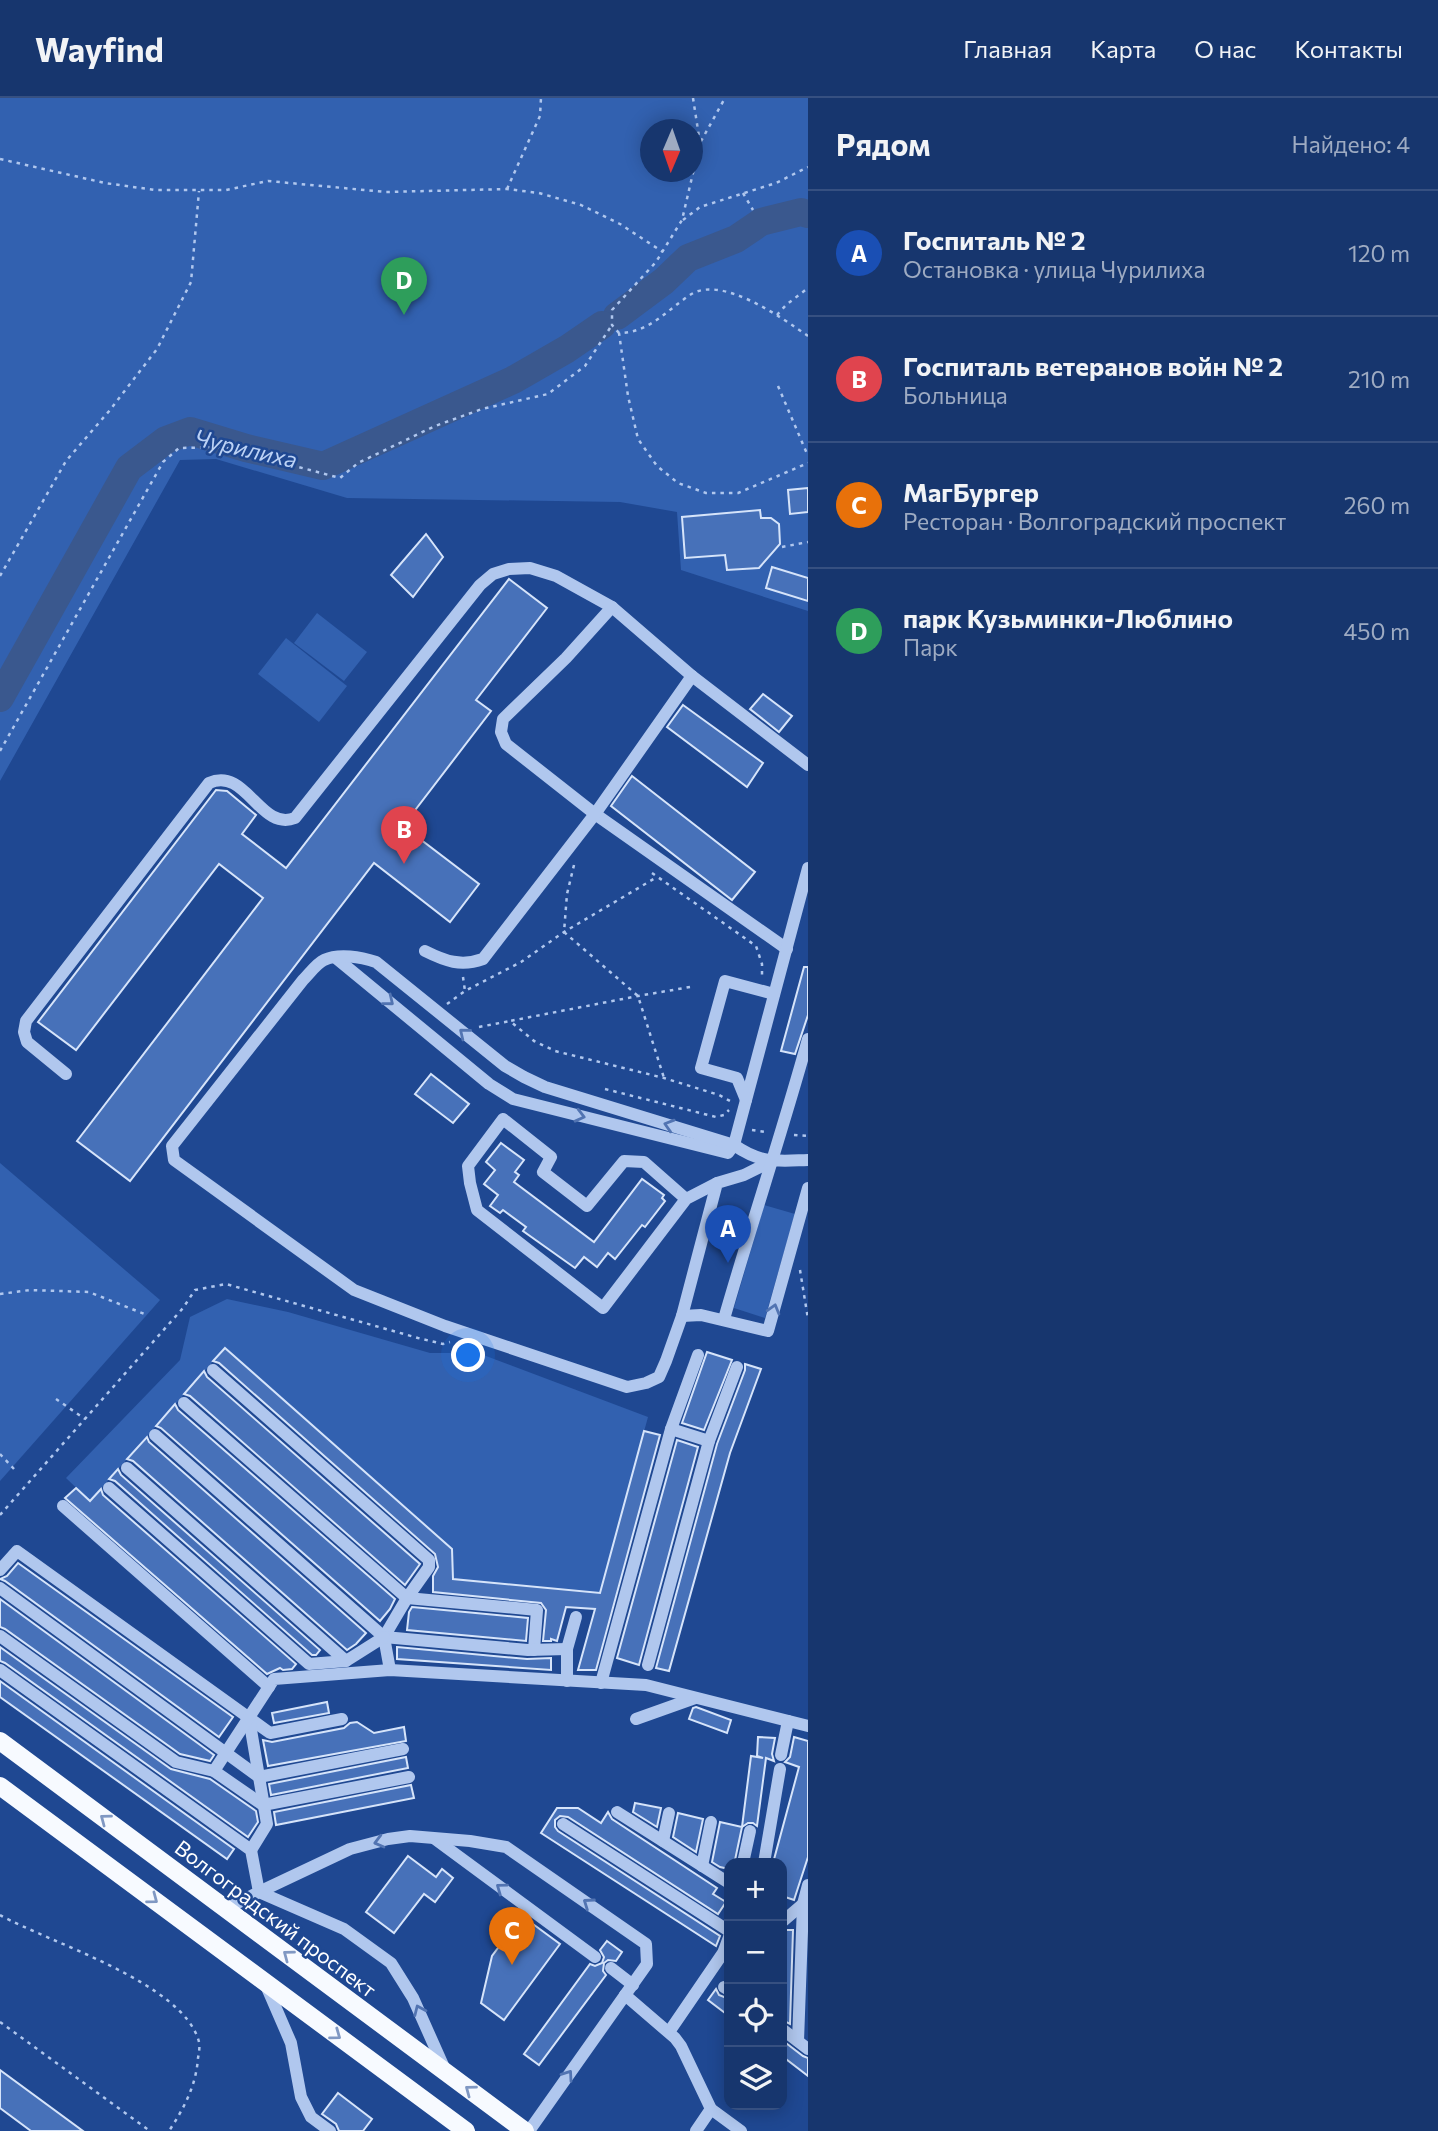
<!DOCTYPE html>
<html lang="ru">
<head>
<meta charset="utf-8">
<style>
  body { margin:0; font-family:Commissioner,sans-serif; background:#203e73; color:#f1f3f6 }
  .controls { position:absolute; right:21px; bottom:21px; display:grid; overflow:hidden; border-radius:14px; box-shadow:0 4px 18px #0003 }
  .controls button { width:63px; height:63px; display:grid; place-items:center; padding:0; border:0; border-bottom:2px solid #365081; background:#17366e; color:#f1f3f6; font:35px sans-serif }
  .compass { position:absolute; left:640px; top:21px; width:63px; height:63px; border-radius:50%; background:#17366e; box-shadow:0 4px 18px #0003; rotate:182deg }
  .you { position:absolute; left:469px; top:1258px; width:24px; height:24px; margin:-18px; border:5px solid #fff; border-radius:50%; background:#1a73e8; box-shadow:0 0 0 10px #1a73e833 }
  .badge { display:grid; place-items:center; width:46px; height:46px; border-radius:50%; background:#fcde70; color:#fff; font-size:23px; font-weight:700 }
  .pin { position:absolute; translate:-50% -58px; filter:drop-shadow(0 2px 4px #0008) }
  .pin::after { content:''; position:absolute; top:37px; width:24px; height:21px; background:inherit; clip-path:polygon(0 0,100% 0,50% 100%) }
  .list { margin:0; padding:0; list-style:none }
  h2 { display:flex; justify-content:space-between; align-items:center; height:91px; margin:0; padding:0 28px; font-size:30px }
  h2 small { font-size:23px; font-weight:400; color:#9eabc2 }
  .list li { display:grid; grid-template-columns:46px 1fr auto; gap:21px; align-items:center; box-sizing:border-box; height:126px; padding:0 28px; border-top:2px solid #365081 }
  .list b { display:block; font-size:26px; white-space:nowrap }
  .list p { margin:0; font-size:23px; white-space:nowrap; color:#9eabc2 }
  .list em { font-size:23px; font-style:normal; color:#9eabc2 }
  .icon { flex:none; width:38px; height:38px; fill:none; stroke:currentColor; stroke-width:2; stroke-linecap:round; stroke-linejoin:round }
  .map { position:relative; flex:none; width:808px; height:2033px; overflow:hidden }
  header { display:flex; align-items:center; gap:42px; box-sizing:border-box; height:98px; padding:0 35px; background:#17366e; border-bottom:2px solid #365081 }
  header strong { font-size:33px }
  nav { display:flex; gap:38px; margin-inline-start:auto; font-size:24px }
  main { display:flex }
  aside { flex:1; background:#17366e }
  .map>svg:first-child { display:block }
</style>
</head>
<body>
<header>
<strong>Wayfind</strong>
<nav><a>Главная</a><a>Карта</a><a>О нас</a><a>Контакты</a></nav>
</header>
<main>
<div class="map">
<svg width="808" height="2033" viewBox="0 0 808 2033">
  <rect width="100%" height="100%" fill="#1f4892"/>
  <g fill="#3261b0" fill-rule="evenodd">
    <path d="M0,0H808V513L681,472L677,414L620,404L347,400L216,361L180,362L0,683ZM650,32H692V74H650Z"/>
    <polygon points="317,515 367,554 344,583 294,545"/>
    <polygon points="286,540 347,588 319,624 258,576"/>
    <polygon points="0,1065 160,1202 0,1383"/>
    <polygon points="764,1107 795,1116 765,1220 734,1210"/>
    <polygon points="227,1201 288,1214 430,1255 478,1255 648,1319 600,1495 453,1481 452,1451 225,1250 90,1403 66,1380 180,1262 190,1219"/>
  </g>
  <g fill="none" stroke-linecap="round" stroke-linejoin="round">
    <g stroke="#3a588e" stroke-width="28">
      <polyline points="617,218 664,183 688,160 736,141 761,124 801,114 808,116"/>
      <polyline points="0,600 129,370 166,342 190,333 246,350 323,368 513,282 567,251 602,227"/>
    </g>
  </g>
  <g fill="#4771b9" stroke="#d6e4fa" stroke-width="2">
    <polygon points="808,390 808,414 790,416 788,392"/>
    <polygon points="760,412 761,420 771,420 779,426 780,446 759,470 727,472 725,457 685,460 682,419"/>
    <polygon points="426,436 443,459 413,499 391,477"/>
    <polygon points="772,469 808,480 808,503 766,490"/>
    <polygon points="509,481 547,510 476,602 491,613 403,728 479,786 450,824 374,765 130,1083 77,1043 263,800 219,766 76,952 38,924 216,692 227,693 256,717 242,736 286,770"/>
    <polygon points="763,596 792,618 779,634 750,611"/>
    <polygon points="683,607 763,665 747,689 667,629"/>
    <polygon points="632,678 755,774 732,802 611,708"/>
    <polygon points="804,869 808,869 808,917 795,956 781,953"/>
    <polygon points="431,976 469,1006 453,1025 415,996"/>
    <polygon points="501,1045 524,1062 515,1074 519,1077 514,1084 594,1144 642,1081 664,1097 662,1100 665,1103 645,1129 642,1127 615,1161 608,1155 597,1169 584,1159 575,1170 523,1133 526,1129 503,1112 500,1115 490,1108 498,1097 484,1086 495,1072 486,1064"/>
    <polygon points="225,1250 452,1451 453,1481 600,1495 644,1333 660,1337 596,1572 578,1572 595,1511 566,1509 557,1543 551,1541 551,1543 543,1543 546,1512 541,1505 433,1494 433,1478 438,1469 435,1456 219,1265 213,1263"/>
    <polygon points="707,1254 732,1262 704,1332 682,1325"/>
    <polygon points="745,1266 761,1271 730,1355 669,1573 656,1570 717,1346 745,1272"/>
    <polygon points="204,1273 207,1279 420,1466 405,1487 190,1298 184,1296"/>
    <polygon points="175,1306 178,1312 395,1501 390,1511 380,1523 161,1330 156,1328"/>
    <polygon points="147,1339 149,1344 366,1535 356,1546 347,1552 133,1363 127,1361"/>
    <polygon points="677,1342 698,1349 639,1567 617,1560"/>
    <polygon points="118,1371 121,1377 320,1552 316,1557 312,1557 115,1383 109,1381"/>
    <polygon points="76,1390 90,1403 101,1391 103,1397 296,1566 292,1571 283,1572 280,1570 267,1576 65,1400"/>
    <polygon points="18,1465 233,1619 219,1639 5,1483 0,1481 7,1478"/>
    <polygon points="0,1501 214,1657 210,1663 180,1656 5,1531 0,1529"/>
    <polygon points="412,1509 528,1520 526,1543 407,1532 409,1514"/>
    <polygon points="0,1549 171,1671 210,1681 256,1713 258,1724 248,1739 5,1565 0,1563"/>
    <polygon points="397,1549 527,1561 551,1560 551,1572 397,1561"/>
    <polygon points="0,1583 234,1751 227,1761 0,1599"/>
    <polygon points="327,1604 329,1615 274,1625 272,1615"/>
    <polygon points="696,1609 731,1622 727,1635 689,1621 693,1610"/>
    <polygon points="357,1624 374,1635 404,1629 406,1643 268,1668 263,1642 272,1644 344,1630 350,1625"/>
    <polygon points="758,1639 775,1640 772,1656 774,1663 766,1660 757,1728 753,1725 748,1725 742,1729 751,1658 763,1660 757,1658"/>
    <polygon points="794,1639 808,1643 808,1759 794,1802 782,1798 782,1765 773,1765 799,1669 785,1664 790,1659"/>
    <polygon points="406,1659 408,1670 271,1697 269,1686"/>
    <polygon points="411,1687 414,1700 276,1727 274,1714"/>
    <polygon points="635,1705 661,1710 657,1729 633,1714"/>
    <polygon points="557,1710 578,1710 601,1725 608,1714 612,1721 717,1790 713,1796 726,1804 718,1816 568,1719 560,1718 555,1722 555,1729 558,1733 720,1838 716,1848 541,1735"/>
    <polygon points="678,1715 703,1721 696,1754 673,1739"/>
    <polygon points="720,1724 742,1729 735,1762 729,1765 729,1771 720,1769 712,1764"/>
    <polygon points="408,1758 436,1779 442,1771 453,1780 435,1804 424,1796 394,1835 366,1814"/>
    <polygon points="522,1818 560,1846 504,1922 481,1905 492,1858"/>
    <polygon points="785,1832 793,1832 790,1926 782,1922 782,1833"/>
    <polygon points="607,1843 622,1854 616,1863 608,1862 604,1865 603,1873 606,1877 539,1967 524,1956 590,1866 595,1868 602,1865 604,1859 600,1852"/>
    <polygon points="716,1891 719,1897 729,1901 729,1918 708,1902"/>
    <polygon points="782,1942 803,1958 808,1960 808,1978 782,1958"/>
    <polygon points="0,1972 83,2033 31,2033 0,2010"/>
    <polygon points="338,1995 372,2021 363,2033 339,2033 336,2026 322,2016"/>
  </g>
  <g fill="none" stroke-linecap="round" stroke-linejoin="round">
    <g stroke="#b0c7ee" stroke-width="2.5" stroke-dasharray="3.5 5" stroke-linecap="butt">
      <polyline points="693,0 700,45"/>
      <polyline points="0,61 105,85 155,92 226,92 268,83 386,94 507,91 539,95 581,107 620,126 663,154"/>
      <polyline points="507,91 540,18 541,0"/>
      <polyline points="743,95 753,112"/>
      <polyline points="683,122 700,109 776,85 808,69"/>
      <polyline points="777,217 786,207 808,190"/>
      <polyline points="619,235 612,227 612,212 656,164 682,122 700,45 725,0"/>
      <path d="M808,238C782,220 721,176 690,197C667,212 649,235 619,235L628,298L638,341L657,368L678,385L706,395H738L808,365"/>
      <polyline points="778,288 808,358"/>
      <polyline points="782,449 808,444"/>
      <polyline points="0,478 66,363 110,312 157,251 191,184 199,93"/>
      <polyline points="0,653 163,364 179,350 223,349 340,380 358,365 435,328 482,311 548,296 585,268 612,227"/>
      <polyline points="574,767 567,796 564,834 638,898 664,980"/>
      <polyline points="652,775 756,848 762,866 762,878"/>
      <polyline points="463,879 465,893"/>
      <polyline points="690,889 638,898 510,923 534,943 555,953 664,980 719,997 730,1003"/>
      <polyline points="447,906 465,893 521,864 564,834 657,779"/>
      <polyline points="479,929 510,923"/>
      <polyline points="605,991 716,1019 724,1017 729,1012"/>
      <polyline points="752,1032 766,1034"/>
      <polyline points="794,1037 808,1038"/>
      <polyline points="800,1172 808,1221"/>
      <polyline points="0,1196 30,1192 89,1194 147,1217"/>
      <polyline points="56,1301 85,1321"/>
      <polyline points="0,1356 14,1371"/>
      <polyline points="0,1417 183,1210 195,1192 226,1186 418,1240 443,1246 450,1244"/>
      <path d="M0,1817C50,1845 184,1885 199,1944C200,1948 199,1955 198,1960C196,1988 184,2010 169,2033"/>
      <polyline points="0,1924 150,2033"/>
    </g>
    <g stroke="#b0c7ee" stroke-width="12">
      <polyline points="612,509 566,560 503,621 501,634 506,646 595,716 787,851"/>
      <path d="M425,853C445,863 461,869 483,861L595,716L692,578"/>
      <polyline points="336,860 489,986 513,1001 728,1055 734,1047 808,770"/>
      <path d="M66,976L27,944L24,934L26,923L209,685C246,668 260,734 295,720L480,487L493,476L509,471L530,470L556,478L612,509L692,578L808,667"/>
      <polyline points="746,1002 737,980 701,970 725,883 774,896"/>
      <path d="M772,1063L744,1077L717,1085L682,1218L666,1263L659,1279L646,1285L627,1289L445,1228L354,1192L174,1062L172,1048L303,882C309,876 317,865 324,862C339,855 361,859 376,864L505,968L524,979L545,989L734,1047C761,1066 777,1063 808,1062"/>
      <polyline points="686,1101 644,1064 624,1063 587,1108 543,1074 551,1059 503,1021 468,1068 470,1085 477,1112 603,1210 686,1101 717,1085"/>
      <polyline points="682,1218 701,1217 768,1233 808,1090"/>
      <path d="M724,1221C751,1127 782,1035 808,941"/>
      <polyline points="213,1272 429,1462 429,1469 407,1500 384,1539 390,1572"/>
      <polyline points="184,1305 407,1500 537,1512 534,1552"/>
      <polyline points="671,1331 709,1343"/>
      <polyline points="155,1337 384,1539 528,1552 567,1551"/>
      <polyline points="127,1370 346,1563"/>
      <polyline points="109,1390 309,1566 346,1563 384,1539"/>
      <polyline points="63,1408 269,1589"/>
      <polyline points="0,1472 17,1453 270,1635 342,1621"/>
      <polyline points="0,1490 259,1679 403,1651"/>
      <polyline points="0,1538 176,1664 214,1673 263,1707 409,1679"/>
      <polyline points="648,1567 709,1343 737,1269"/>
      <polyline points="0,1572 251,1752 259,1794 226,1811"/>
      <polyline points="567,1583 567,1551 576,1519"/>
      <polyline points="601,1585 671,1331 698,1257"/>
      <polyline points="249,1620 267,1726 251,1752"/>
      <polyline points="636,1621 695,1600"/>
      <polyline points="781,1657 788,1623"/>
      <polyline points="214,1673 274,1581 390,1572 646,1587 808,1628"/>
      <polyline points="617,1714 729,1785"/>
      <polyline points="563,1726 729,1833"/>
      <polyline points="435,1741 595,1859"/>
      <polyline points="663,1743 669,1715"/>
      <polyline points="743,1765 750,1733"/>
      <polyline points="764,1765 780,1671"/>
      <polyline points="702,1768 711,1724"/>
      <polyline points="259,1794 350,1751 388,1741 410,1738 470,1743 506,1749 646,1846 647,1866 529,2033"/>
      <polyline points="259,1794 344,1831 391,1865 413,1900 446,1974"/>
      <polyline points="782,1824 803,1806"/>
      <polyline points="611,1870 633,1887"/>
      <polyline points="265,1885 291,1945 301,1999 311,2019 330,2033"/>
      <polyline points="724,1889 729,1892"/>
      <polyline points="625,1897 675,1940 681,1948 711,2011 741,2033"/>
      <polyline points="782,1931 808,1951"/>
      <polyline points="669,1934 723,1855 729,1839"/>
      <polyline points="798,1943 803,1806 808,1787"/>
      <polyline points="696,2033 711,2011"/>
    </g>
    <g stroke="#f7faff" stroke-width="18">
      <polyline points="0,1643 525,2033"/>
      <polyline points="0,1688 466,2033"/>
    </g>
  </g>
  <defs><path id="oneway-chevron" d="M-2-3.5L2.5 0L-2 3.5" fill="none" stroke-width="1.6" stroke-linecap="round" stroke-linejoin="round" transform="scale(1.75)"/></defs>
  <g stroke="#5274b2">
    <use href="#oneway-chevron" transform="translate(389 903) rotate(39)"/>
    <use href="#oneway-chevron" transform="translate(464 935) rotate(-141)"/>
    <use href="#oneway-chevron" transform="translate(580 1018) rotate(14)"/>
    <use href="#oneway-chevron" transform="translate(669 1027) rotate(-163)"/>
    <use href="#oneway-chevron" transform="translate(774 1211) rotate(-74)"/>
    <use href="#oneway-chevron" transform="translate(379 1744) rotate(165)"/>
    <use href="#oneway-chevron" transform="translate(501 1790) rotate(-144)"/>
    <use href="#oneway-chevron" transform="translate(588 1805) rotate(-145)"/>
    <use href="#oneway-chevron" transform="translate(419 1912) rotate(-114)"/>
    <use href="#oneway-chevron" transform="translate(568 1977) rotate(-55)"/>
  </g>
  <g stroke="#8098c3">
    <use href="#oneway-chevron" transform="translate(105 1721) rotate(-143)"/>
    <use href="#oneway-chevron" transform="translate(153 1801) rotate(37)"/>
    <use href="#oneway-chevron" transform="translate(288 1857) rotate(-143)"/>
    <use href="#oneway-chevron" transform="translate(336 1937) rotate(36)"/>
    <use href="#oneway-chevron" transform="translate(470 1992) rotate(-143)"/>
  </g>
  <g text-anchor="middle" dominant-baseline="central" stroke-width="5" stroke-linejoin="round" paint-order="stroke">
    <g font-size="21" fill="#fff" stroke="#1f4892">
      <text transform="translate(276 1820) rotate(37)">Волгоградский проспект</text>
    </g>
    <g font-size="23" font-style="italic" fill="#bcd2f5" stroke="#1f4892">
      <text transform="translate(246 350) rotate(13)">Чурилиха</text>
    </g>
  </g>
</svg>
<div class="controls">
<button>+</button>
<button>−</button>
<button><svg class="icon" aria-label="locate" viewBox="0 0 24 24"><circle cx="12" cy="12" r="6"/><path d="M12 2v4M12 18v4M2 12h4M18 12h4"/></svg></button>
<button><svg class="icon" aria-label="layers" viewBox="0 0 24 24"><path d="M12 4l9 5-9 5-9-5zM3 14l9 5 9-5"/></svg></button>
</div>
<svg class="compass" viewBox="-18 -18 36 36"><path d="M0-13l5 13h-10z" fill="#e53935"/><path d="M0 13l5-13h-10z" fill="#9eabc2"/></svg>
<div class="you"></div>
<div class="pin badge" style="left:728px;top:1165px;background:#1a4fb4">A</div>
<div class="pin badge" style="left:404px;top:766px;background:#e0444e">B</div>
<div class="pin badge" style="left:512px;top:1867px;background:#e8710a">C</div>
<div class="pin badge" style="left:404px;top:217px;background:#2e9e5b">D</div>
</div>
<aside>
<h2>Рядом<small>Найдено: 4</small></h2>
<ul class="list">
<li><span class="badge" style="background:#1a4fb4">A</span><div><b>Госпиталь № 2</b><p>Остановка · улица Чурилиха</p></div><em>120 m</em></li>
<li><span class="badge" style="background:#e0444e">B</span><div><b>Госпиталь ветеранов войн № 2</b><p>Больница</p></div><em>210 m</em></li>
<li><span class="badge" style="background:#e8710a">C</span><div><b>МагБургер</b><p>Ресторан · Волгоградский проспект</p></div><em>260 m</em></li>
<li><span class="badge" style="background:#2e9e5b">D</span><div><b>парк Кузьминки-Люблино</b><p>Парк</p></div><em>450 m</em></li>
</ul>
</aside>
</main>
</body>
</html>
